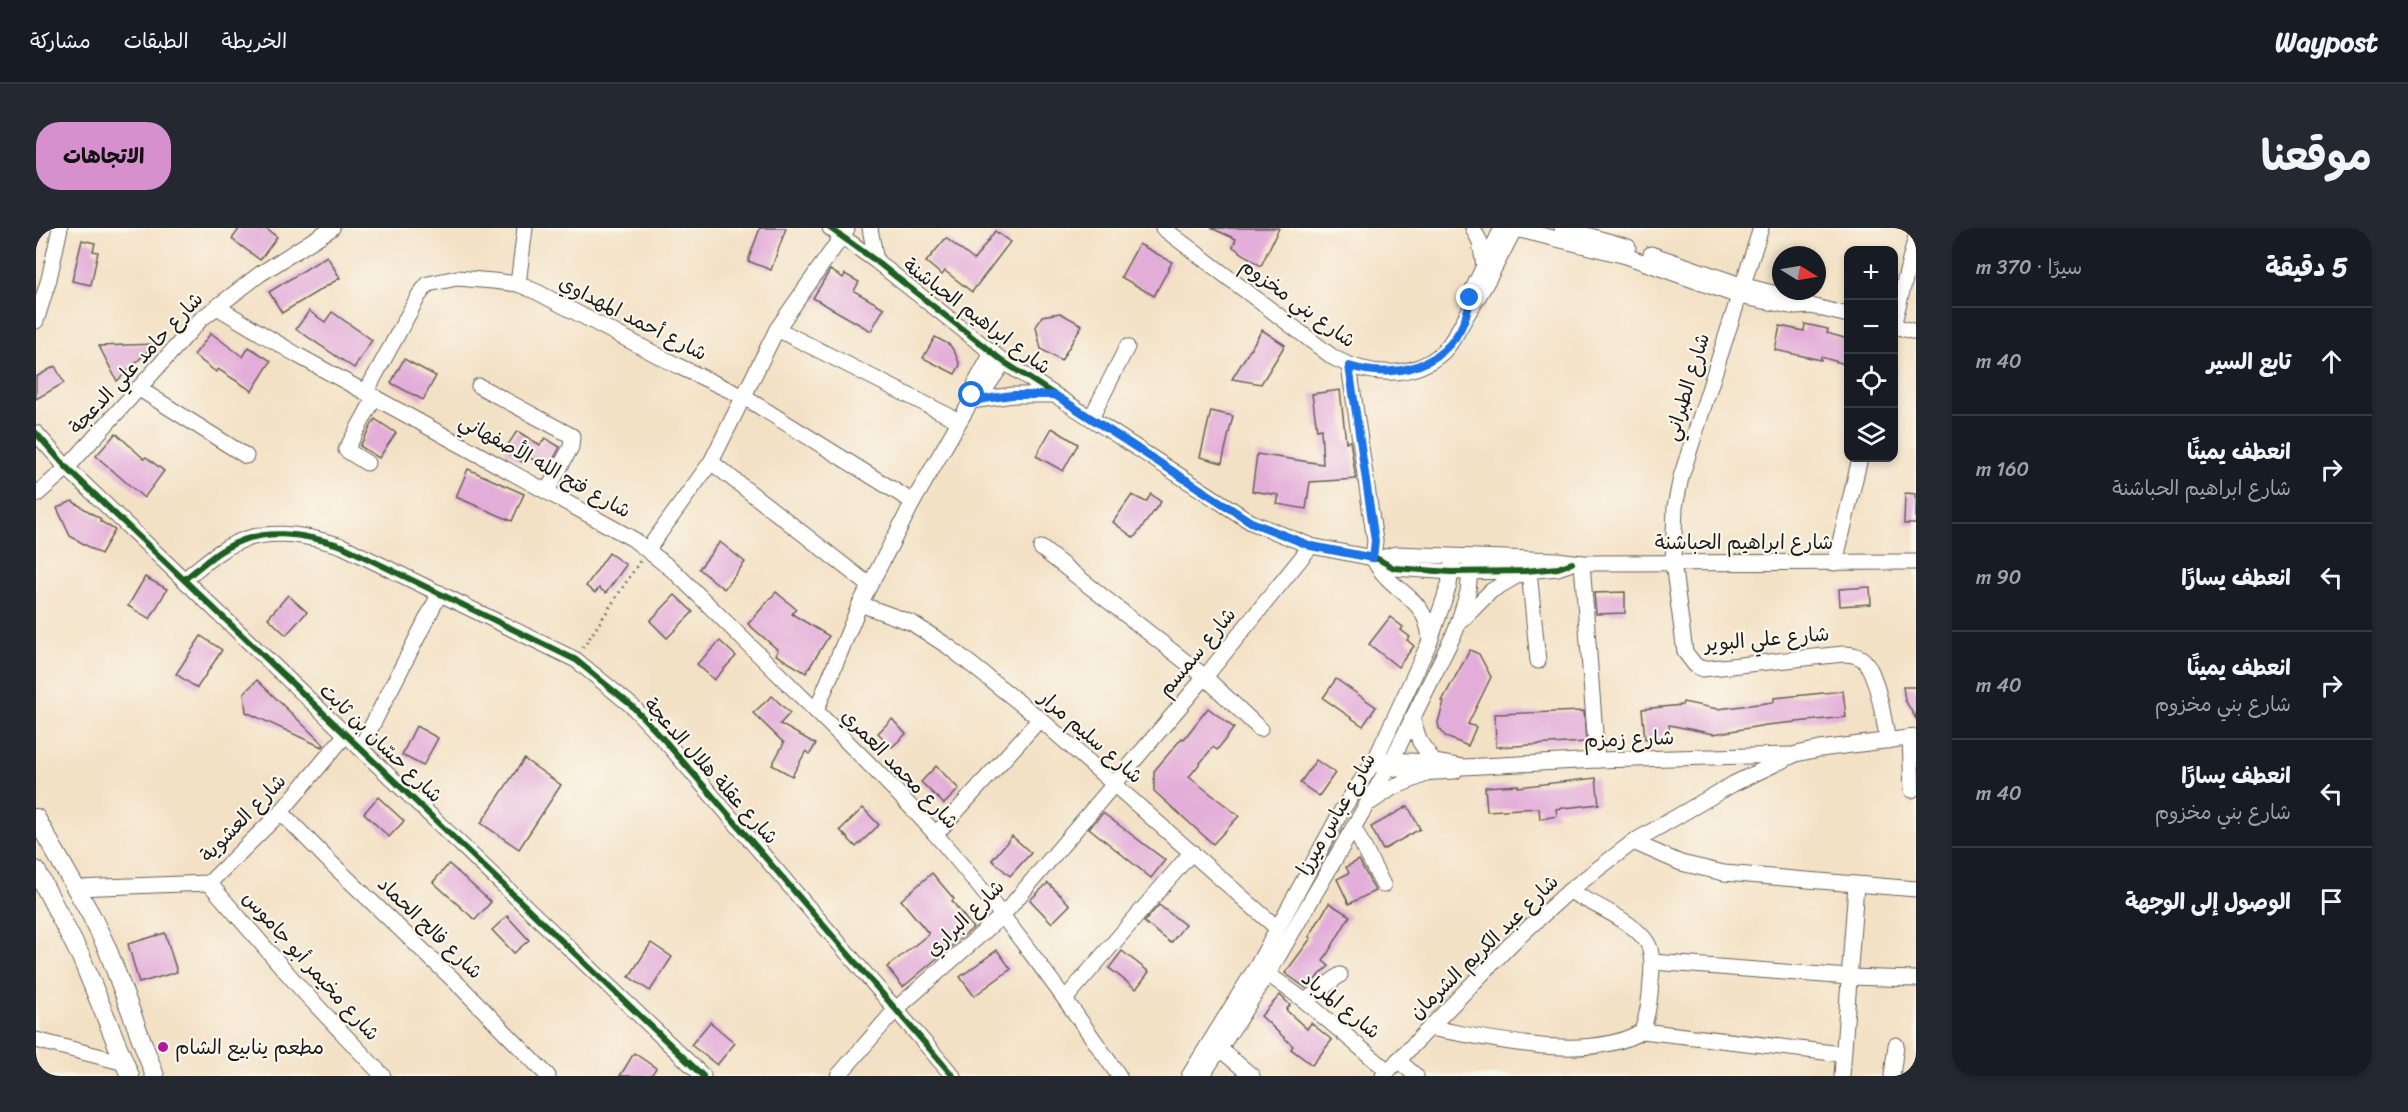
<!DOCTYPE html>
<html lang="ar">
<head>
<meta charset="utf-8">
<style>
  body { margin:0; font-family:Sriracha,"Playpen Sans Arabic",sans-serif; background:#242831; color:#f1f3f6; direction:rtl }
  .controls { position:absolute; right:18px; top:18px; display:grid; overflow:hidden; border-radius:12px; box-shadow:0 3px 9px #0003 }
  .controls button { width:54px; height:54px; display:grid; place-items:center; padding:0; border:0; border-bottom:2px solid #363941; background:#171b24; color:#f1f3f6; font:30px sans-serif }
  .compass { position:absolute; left:1736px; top:18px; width:54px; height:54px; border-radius:50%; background:#171b24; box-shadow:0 3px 9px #0003; rotate:101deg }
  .stop { position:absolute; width:18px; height:18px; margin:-14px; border:4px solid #1a73e8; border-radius:50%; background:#fff }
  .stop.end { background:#1a73e8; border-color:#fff; box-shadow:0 2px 6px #0008 }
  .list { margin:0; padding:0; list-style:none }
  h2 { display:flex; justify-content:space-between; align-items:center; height:78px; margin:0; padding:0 24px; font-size:26px }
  h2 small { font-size:20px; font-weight:400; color:#9ea1a6 }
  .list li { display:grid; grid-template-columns:39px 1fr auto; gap:18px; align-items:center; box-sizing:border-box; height:108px; padding:0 24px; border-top:2px solid #363941 }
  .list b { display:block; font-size:22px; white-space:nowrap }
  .list p { margin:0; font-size:20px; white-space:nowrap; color:#9ea1a6 }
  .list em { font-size:20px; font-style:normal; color:#9ea1a6 }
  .icon { flex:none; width:33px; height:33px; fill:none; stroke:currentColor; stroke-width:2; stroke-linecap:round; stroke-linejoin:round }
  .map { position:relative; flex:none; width:1880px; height:848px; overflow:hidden; direction:ltr; border-radius:24px }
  header { display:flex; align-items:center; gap:36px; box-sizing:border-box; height:84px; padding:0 30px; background:#171b24; border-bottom:2px solid #363941 }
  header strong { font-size:28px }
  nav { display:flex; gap:33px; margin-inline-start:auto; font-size:21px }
  .intro { display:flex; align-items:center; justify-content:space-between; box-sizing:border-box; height:144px; padding:0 36px }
  h1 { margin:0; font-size:42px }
  .button { padding:15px 27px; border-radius:24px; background:#d690ce; color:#111; font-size:21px; font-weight:700 }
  main { display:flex; gap:36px; padding:0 36px }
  aside { flex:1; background:#171b24; border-radius:24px; box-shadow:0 3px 9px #0003 }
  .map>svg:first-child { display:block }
</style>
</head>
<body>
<header>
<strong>Waypost</strong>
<nav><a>الخريطة</a><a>الطبقات</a><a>مشاركة</a></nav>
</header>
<div class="intro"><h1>موقعنا</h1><a class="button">الاتجاهات</a></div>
<main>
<aside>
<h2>5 دقيقة<small>سيرًا · 370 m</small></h2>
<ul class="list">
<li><svg class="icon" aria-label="ahead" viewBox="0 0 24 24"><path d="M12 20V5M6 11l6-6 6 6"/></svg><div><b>تابع السير</b></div><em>40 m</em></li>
<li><svg class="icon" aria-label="right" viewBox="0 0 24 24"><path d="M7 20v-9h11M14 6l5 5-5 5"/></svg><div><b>انعطف يمينًا</b><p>شارع ابراهيم الحباشنة</p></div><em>160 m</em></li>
<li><svg class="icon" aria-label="left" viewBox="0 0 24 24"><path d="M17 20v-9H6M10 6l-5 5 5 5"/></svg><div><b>انعطف يسارًا</b></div><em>90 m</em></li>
<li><svg class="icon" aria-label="right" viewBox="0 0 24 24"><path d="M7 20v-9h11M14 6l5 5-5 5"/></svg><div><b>انعطف يمينًا</b><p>شارع بني مخزوم</p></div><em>40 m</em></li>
<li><svg class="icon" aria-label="left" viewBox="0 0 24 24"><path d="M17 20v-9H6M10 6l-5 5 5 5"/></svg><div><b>انعطف يسارًا</b><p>شارع بني مخزوم</p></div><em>40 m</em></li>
<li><svg class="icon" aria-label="arrive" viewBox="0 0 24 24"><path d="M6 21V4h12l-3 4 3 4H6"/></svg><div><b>الوصول إلى الوجهة</b></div></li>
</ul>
</aside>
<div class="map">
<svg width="1880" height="848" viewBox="0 0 1880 848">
  <rect width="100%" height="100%" fill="#fbf7ec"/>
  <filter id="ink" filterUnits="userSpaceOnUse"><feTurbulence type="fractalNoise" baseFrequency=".0167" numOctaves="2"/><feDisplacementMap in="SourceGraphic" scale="12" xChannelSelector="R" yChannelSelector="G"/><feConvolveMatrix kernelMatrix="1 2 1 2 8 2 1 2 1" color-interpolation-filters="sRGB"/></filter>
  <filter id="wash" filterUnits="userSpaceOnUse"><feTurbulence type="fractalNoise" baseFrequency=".008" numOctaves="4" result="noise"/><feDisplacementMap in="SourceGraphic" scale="24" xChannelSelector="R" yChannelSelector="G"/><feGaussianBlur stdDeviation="1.35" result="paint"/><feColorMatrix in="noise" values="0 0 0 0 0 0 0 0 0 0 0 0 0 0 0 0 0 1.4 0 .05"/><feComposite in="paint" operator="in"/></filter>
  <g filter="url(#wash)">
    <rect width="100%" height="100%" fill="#f3e1c5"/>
    <g id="blocks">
      <g fill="#e3add9">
        <polygon points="204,0 229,0 241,9 224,32 196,11"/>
        <polygon points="724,0 750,0 735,42 712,33"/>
        <polygon points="1175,0 1243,0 1225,38 1197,19 1200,11"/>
        <polygon points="959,3 974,14 936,64 909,43 906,47 890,34 910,10 938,32"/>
        <polygon points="46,12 59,15 57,23 62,24 55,57 36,53"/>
        <polygon points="1103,16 1136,34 1118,68 1085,49"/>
        <polygon points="291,28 304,50 246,85 233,64"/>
        <polygon points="794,42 807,50 809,46 823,54 818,63 848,80 835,103 777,70"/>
        <polygon points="273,83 289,94 296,84 336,112 318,140 260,101"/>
        <polygon points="1024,85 1046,97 1025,133 1005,121 1000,99 1006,88"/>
        <polygon points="1769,96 1792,101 1791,105 1812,111 1812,137 1785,129 1785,132 1739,122 1744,98 1768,103"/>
        <polygon points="1226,102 1249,117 1225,156 1196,151"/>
        <polygon points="175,105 207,129 213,119 235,133 216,163 182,141 180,144 158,127"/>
        <polygon points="899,109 914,117 919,125 924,137 919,146 887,130"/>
        <polygon points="119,116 81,153 63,118"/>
        <polygon points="368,131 400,148 387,172 355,155"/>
        <polygon points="19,138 28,155 0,171 0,149"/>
        <polygon points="1304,162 1310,214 1314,213 1320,251 1274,254 1270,281 1241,276 1243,267 1216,263 1221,226 1287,236 1285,201 1281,202 1276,166"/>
        <polygon points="1175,183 1197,188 1186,235 1164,229"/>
        <polygon points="339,191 360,205 343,230 324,218"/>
        <polygon points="1016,200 1042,216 1027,243 1000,228"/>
        <polygon points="481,203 504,217 509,210 524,219 512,241 490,227 486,234 468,223"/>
        <polygon points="80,205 108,231 110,229 128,243 108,270 60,228"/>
        <polygon points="432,241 488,266 476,293 420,269"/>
        <polygon points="1869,265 1880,266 1880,296 1868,296"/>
        <polygon points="1115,266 1125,274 1098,310 1077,294 1096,267 1110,274"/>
        <polygon points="36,273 65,291 64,293 79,302 65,326 34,308 21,280"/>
        <polygon points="684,314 709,334 688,361 663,341"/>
        <polygon points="573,325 590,337 570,365 563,360 559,365 550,358"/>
        <polygon points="109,349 131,361 114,391 92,378"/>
        <polygon points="1834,359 1835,376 1804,378 1803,361"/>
        <polygon points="740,364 760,381 756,386 793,408 770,445 740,427 742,422 712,396"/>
        <polygon points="1589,364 1589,385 1560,386 1558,365"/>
        <polygon points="252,367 271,384 250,407 232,390"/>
        <polygon points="639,367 657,384 631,410 614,393"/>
        <polygon points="1354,389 1367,399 1365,402 1374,409 1371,412 1378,418 1362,439 1333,416"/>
        <polygon points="165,408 186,422 161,460 140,446"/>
        <polygon points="684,413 700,428 678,452 661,436"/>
        <polygon points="1434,422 1443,426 1455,449 1432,496 1440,499 1432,518 1410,509 1403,500 1402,494 1408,474 1406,473"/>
        <polygon points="1300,451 1340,479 1327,498 1287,470"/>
        <polygon points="221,452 288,517 286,519 210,484 208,465"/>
        <polygon points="1867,459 1880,459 1880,491 1869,472"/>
        <polygon points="1807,463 1810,489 1730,497 1678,506 1633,497 1634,508 1609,511 1606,481 1646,477 1647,474 1682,481 1738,474 1738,470"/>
        <polygon points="736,468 754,485 744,496 780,516 774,526 770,523 756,548 736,537 748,515 717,485"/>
        <polygon points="1172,480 1198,500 1181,522 1177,519 1153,549 1203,588 1177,616 1118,563 1118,543 1146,510 1148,511"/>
        <polygon points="1548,483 1550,514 1460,519 1459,486"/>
        <polygon points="856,491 870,506 856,519 842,505"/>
        <polygon points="380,498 402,510 387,538 366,527"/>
        <polygon points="488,531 525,557 483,621 445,595"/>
        <polygon points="1280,532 1299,545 1283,568 1264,555"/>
        <polygon points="900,538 923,561 908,576 885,554"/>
        <polygon points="1560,550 1563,576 1520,581 1521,588 1504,591 1503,580 1451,583 1449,559 1482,557 1482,559"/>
        <polygon points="342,569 368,593 353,609 328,585"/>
        <polygon points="1372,578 1384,601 1347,622 1335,599"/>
        <polygon points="827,580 843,597 820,619 804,602"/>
        <polygon points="1067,585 1129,632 1115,650 1053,600"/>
        <polygon points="976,608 995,625 974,648 956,632"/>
        <polygon points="1323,632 1339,663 1313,676 1301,651 1313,645 1310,639"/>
        <polygon points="413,636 455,674 439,692 397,654"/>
        <polygon points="896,645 918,671 916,673 937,700 867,759 851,739 893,706 865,672"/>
        <polygon points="1012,655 1034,677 1016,695 994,672"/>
        <polygon points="1293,675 1314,688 1287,733 1293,738 1270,760 1249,745 1275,710 1273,709"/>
        <polygon points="1123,677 1149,697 1135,715 1108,694"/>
        <polygon points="471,688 493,712 478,725 456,702"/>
        <polygon points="129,705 141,744 103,755 92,716"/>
        <polygon points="615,715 636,729 614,763 593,749"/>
        <polygon points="961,722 975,741 938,768 924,749"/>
        <polygon points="1086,723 1113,744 1100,761 1073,740"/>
        <polygon points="1244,767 1254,777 1250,782 1271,801 1275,795 1296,812 1276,837 1255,821 1257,818 1225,788"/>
        <polygon points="674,794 699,815 681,837 655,817"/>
        <polygon points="598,825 620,840 615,848 584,848"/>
      </g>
    </g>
  </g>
  <g filter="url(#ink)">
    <use href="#blocks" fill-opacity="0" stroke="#676157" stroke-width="1.5"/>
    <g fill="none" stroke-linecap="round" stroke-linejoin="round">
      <g stroke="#676157" stroke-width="17">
        <g id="minor">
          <polyline points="794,0 840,33 968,134 1215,294 1275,318 1342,331 1358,340 1415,344 1489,343 1522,340 1536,335"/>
          <polyline points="834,0 840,33"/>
          <path d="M1127,0L1298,130C1332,148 1376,152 1407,124C1418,113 1424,98 1432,85C1450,58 1464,29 1479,0"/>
          <polyline points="1437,0 1444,14 1448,38"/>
          <polyline points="1476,0 1590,28 1702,68 1759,79 1775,78"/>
          <polyline points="1526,0 1592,19"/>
          <path d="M1725,0L1645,249L1639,279L1637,335L1649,424L1659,437L1666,441L1807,426C1813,426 1820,427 1825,430C1841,440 1848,494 1852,513"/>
          <polyline points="1615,26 1705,57 1761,71 1775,78 1812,87"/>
          <polyline points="482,56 489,0"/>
          <polyline points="1436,63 1466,0"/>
          <polyline points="181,79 263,128 597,311 639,344 780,483"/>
          <polyline points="0,93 13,51 24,0"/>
          <polyline points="1858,94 1880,9"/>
          <polyline points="1858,98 1880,104"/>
          <polyline points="741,101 923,193"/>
          <path d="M956,125L940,154L935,173L877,274L824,376L780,483C821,524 863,564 901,608C967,684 1026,765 1083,848"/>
          <path d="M1313,138L1339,313L1337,330C1355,367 1390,365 1394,411"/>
          <polyline points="443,158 536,208 535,219 511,263"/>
          <polyline points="102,160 210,228"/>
          <polyline points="330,164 383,67 392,56 421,50 457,53 482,56 501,64 642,138 708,169 877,274"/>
          <polyline points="935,173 977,167 1018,167"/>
          <polyline points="935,173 948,163 968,134"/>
          <polyline points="1055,190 1091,119"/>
          <polyline points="0,205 31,240 667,848"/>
          <polyline points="675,234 833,357"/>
          <polyline points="331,235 310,222 339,169"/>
          <polyline points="0,267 31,240 165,91 224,46 296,0"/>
          <polyline points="1005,320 1169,449 1224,501"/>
          <polyline points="612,321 675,234 741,101 811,1"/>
          <polyline points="1342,331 1360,326 1521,332 1546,335 1880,334"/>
          <polyline points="1546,335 1561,532"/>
          <polyline points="1799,335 1824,230"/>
          <polyline points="1493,343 1502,433"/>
          <path d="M149,351C162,341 175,328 190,320C227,298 267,306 306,318L540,432L596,478L630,514L917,848"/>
          <polyline points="824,376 876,395 913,419 1004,491 1241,700"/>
          <polyline points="1426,392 1455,363 1484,346"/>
          <polyline points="1376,490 1384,514 1398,534"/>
          <polyline points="1874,510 1876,562"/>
          <polyline points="325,519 404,365"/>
          <polyline points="1347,532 1398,534 1427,539 1561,532 1754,527"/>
          <polyline points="1343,537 1381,545 1419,543"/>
          <polyline points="1335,574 1356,560 1388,547"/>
          <polyline points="245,584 294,634 426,760 512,848"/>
          <polyline points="1318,600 1347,657"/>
          <polyline points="900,606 1004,491"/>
          <polyline points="1597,614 1645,635 1688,645 1880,661"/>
          <polyline points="173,655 265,761 347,848"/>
          <polyline points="40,660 173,655 245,584 311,505"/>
          <polyline points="1617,734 1813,749 1880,751"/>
          <polyline points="1232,746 1269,773 1352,843"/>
          <polyline points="1030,770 1156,624"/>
          <polyline points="1269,773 1304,747"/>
          <path d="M1394,800C1453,810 1553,836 1606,803C1612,787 1614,771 1615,754C1616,743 1617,732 1614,721C1607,697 1555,675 1533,663"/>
          <polyline points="1606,803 1806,826"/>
          <polyline points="0,812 89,835"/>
          <polyline points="1178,816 1216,848"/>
          <polyline points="1362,832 1380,848"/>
          <polyline points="802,848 860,781 967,687 1169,449 1275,318"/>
          <polyline points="1153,848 1221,738 1306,582 1339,532 1394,413 1413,357 1417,329"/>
          <polyline points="1166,848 1232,746 1352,540 1420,402 1432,364 1435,330"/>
          <polyline points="1347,848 1476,715 1533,663 1597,614 1697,556 1760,526 1784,521 1880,509"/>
          <polyline points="1806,848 1820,657"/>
          <polyline points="1856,848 1860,817"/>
        </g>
      </g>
      <g stroke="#676157" stroke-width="20">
        <g id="major">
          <polyline points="0,590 55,687 71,720 119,848"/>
          <polyline points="0,642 45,729 94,848"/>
        </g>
      </g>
      <polyline stroke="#676157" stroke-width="3" stroke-dasharray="1.5 4.5" stroke-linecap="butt" points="547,420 604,333"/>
      <use href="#minor" stroke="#fff" stroke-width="15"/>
      <use href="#major" stroke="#fff" stroke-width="18"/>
      <g stroke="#fbf7ec" stroke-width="10">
        <g id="cycleway">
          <polyline points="794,0 840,33 968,134 1215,294 1275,318 1342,331 1358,340 1415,344 1489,343 1522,340 1536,335"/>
          <polyline points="0,205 31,240 667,848"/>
          <path d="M149,351C162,341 175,328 190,320C227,298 267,306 306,318L540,432L596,478L630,514L917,848"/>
        </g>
      </g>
      <use href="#cycleway" stroke="#1b5e20" stroke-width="6"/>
    </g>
  </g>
  <g fill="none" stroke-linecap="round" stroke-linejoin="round" filter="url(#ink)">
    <path stroke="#1a73e8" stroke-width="8" d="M936,167L935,173L976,167H1019L1215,294L1275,318L1337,330L1339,313L1313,138C1368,155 1426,132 1434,70"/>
  </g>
  <circle fill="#b5179e" stroke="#fbf7ec" stroke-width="2" cx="127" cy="819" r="6"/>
  <g text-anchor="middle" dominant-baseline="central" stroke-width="4.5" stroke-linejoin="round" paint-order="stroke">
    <g font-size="20" fill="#1c1c1c" stroke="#fbf7ec">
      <text transform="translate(1262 75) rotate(36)">شارع بني مخزوم</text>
      <text transform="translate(941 88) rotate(37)">شارع ابراهيم الحباشنة</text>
      <text transform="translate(597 90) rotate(27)">شارع أحمد المهداوي</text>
      <text transform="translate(100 135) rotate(-47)">شارع حامد علي الدعجة</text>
      <text transform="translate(1651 159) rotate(-73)">شارع الطبراني</text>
      <text transform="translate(509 238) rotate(29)">شارع فتح الله الأصفهاني</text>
      <text x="1708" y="314">شارع ابراهيم الحباشنة</text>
      <text transform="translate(1731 411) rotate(-5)">شارع علي البوير</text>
      <text transform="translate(1161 424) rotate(-50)">شارع سمسم</text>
      <text transform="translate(1055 509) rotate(41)">شارع سليم مرار</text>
      <text transform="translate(1593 511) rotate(-2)">شارع زمزم</text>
      <text transform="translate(345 515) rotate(44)">شارع حسّان بن ثابت</text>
      <text transform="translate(864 541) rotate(46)">شارع محمد العمري</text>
      <text transform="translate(675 543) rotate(48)">شارع عقلة هلال الدعجة</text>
      <text transform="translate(1300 586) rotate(-60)">شارع عباس ميرزا</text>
      <text transform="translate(207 590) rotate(-46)">شارع العشوية</text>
      <text transform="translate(929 690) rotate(-44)">شارع البراري</text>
      <text transform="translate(394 700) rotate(44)">شارع فالح الحماد</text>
      <text transform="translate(1448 719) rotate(-44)">شارع عبد الكريم الشرمان</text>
      <text transform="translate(275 738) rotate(48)">شارع مخيمر أبو جاموس</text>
      <text transform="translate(1305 777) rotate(39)">شارع المرباد</text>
    </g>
    <g font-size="20" fill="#1c1c1c" stroke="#fbf7ec" text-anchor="start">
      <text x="139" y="819">مطعم ينابيع الشام</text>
    </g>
  </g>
</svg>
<div class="controls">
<button>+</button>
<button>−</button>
<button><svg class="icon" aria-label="locate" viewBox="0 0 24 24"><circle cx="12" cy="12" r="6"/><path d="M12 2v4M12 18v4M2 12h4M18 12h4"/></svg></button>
<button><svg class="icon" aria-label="layers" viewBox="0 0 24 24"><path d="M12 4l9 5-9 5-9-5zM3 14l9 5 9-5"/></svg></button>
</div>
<svg class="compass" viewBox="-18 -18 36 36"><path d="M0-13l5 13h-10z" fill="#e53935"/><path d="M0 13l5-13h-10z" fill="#9ea1a6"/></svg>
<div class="stop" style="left:936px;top:167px"></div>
<div class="stop end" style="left:1434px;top:70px"></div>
</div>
</main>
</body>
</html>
